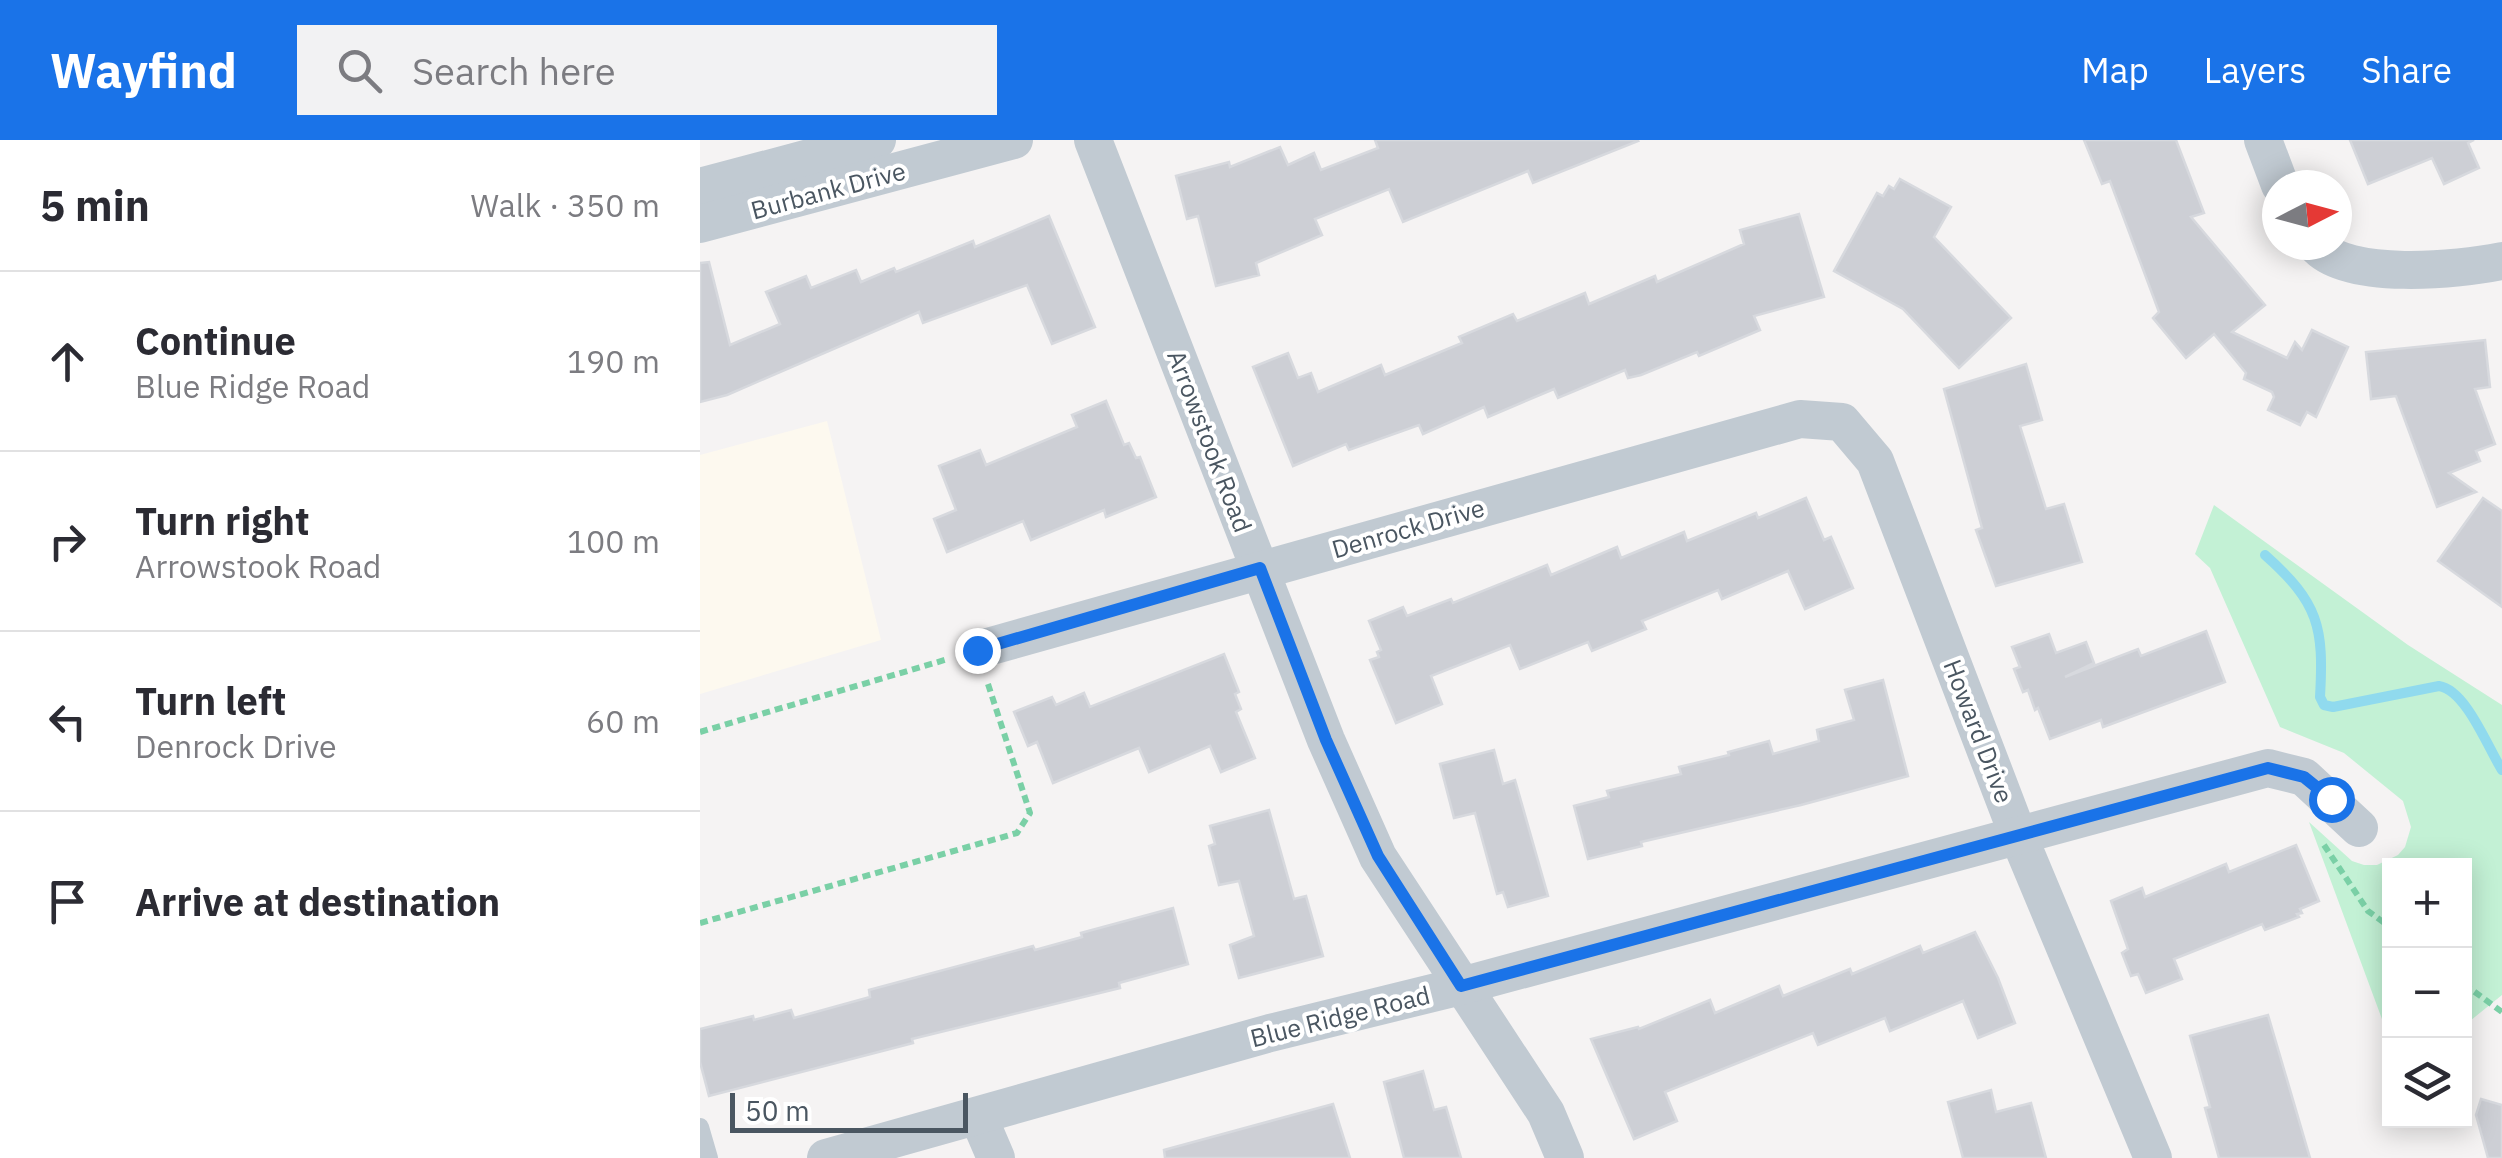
<!DOCTYPE html>
<html lang="en">
<head>
<meta charset="utf-8">
<style>
  body { margin:0; font-family:"IBM Plex Sans",sans-serif; background:#f2f2f3; color:#2b2b33 }
  .controls { position:absolute; right:30px; bottom:30px; display:grid; overflow:hidden; border-radius:0px; box-shadow:0 5px 25px #0003 }
  .controls button { width:90px; height:90px; display:grid; place-items:center; padding:0; border:0; border-bottom:2px solid #e1e1e2; background:#fff; color:#2b2b33; font:50px sans-serif }
  .compass { position:absolute; left:1562px; top:30px; width:90px; height:90px; border-radius:50%; background:#fff; box-shadow:0 5px 25px #0003; rotate:84deg }
  .scale { position:absolute; left:30px; bottom:25px; width:238px; box-sizing:border-box; padding-left:10px; border:5px solid #4a5661; border-top:0; font-size:28px; line-height:35px; white-space:nowrap; color:#4a5661; -webkit-text-stroke:8px #fff; paint-order:stroke }
  .stop { position:absolute; width:30px; height:30px; margin:-22px; border:8px solid #1a73e8; border-radius:50%; background:#fff }
  .stop.end { background:#1a73e8; border-color:#fff; box-shadow:0 2px 10px #0008 }
  .list { margin:0; padding:0; list-style:none }
  h2 { display:flex; justify-content:space-between; align-items:center; height:130px; margin:0; padding:0 40px; font-size:42px }
  h2 small { font-size:32px; font-weight:400; color:#7c7c81 }
  .list li { display:grid; grid-template-columns:65px 1fr auto; gap:30px; align-items:center; box-sizing:border-box; height:180px; padding:0 40px; border-top:2px solid #e1e1e2 }
  .list b { display:block; font-size:38px; white-space:nowrap }
  .list p { margin:0; font-size:32px; white-space:nowrap; color:#7c7c81 }
  .list em { font-size:32px; font-style:normal; color:#7c7c81 }
  .icon { flex:none; width:55px; height:55px; fill:none; stroke:currentColor; stroke-width:2; stroke-linecap:round; stroke-linejoin:round }
  .map { position:relative; flex:none; width:1802px; height:1018px; overflow:hidden }
  header { display:flex; align-items:center; gap:60px; box-sizing:border-box; height:140px; padding:0 50px; background:#1a73e8; color:#fff }
  header strong { font-size:48px }
  nav { display:flex; gap:55px; margin-inline-start:auto; font-size:35px }
  .search { width:700px; height:90px; background:#f2f2f3; display:flex; align-items:center; gap:25px; box-sizing:border-box; padding:0 35px; border-radius:0px; color:#7c7c81; font-size:38px }
  main { display:flex }
  aside { flex:1; background:#fff }
  .map>svg:first-child { display:block }
</style>
</head>
<body>
<header>
<strong>Wayfind</strong>
<div class="search"><svg class="icon" aria-label="search" viewBox="0 0 24 24"><circle cx="10" cy="10" r="6"/><path d="M15 15l6 6"/></svg>Search here</div>
<nav><a>Map</a><a>Layers</a><a>Share</a></nav>
</header>
<main>
<aside>
<h2>5 min<small>Walk · 350 m</small></h2>
<ul class="list">
<li><svg class="icon" aria-label="ahead" viewBox="0 0 24 24"><path d="M12 20V5M6 11l6-6 6 6"/></svg><div><b>Continue</b><p>Blue Ridge Road</p></div><em>190 m</em></li>
<li><svg class="icon" aria-label="right" viewBox="0 0 24 24"><path d="M7 20v-9h11M14 6l5 5-5 5"/></svg><div><b>Turn right</b><p>Arrowstook Road</p></div><em>100 m</em></li>
<li><svg class="icon" aria-label="left" viewBox="0 0 24 24"><path d="M17 20v-9H6M10 6l-5 5 5 5"/></svg><div><b>Turn left</b><p>Denrock Drive</p></div><em>60 m</em></li>
<li><svg class="icon" aria-label="arrive" viewBox="0 0 24 24"><path d="M6 21V4h12l-3 4 3 4H6"/></svg><div><b>Arrive at destination</b></div></li>
</ul>
</aside>
<div class="map">
<svg width="1802" height="1018" viewBox="0 0 1802 1018">
  <rect width="100%" height="100%" fill="#f5f3f3"/>
  <polygon fill="#fdf9ef" points="127,281 181,500 0,554 0,315"/>
  <polygon fill="#c3f1d5" points="1514,365 1708,505 1802,565 1802,855 1765,885 1764,726 1690,726 1689,898 1609,682 1652,721 1664,725 1677,725 1698,715 1705,707 1711,687 1703,661 1644,613 1580,587 1510,428 1495,414"/>
  <g fill="none" stroke-linecap="round" stroke-linejoin="round">
    <path stroke="#90daee" stroke-width="10" d="M1565,415C1619,463 1624,487 1620,557L1624,565L1633,567L1739,546C1766,550 1788,608 1802,630"/>
  </g>
  <g fill="#cdcfd5" stroke="#d7d9de" stroke-width="2.5">
    <polygon points="675,0 937,0 938,1 833,43 828,31 703,82 689,49 615,79 622,95 556,123 559,135 516,146 498,76 487,79 476,36 529,22 530,27 580,7 588,25 614,13 621,30 678,8"/>
    <polygon points="1384,0 1476,0 1504,73 1491,77 1565,165 1532,192 1587,218 1595,202 1602,210 1612,190 1648,207 1616,277 1607,272 1600,285 1568,270 1574,257 1572,252 1544,239 1546,233 1514,194 1486,218 1453,178 1459,172 1410,41 1402,44"/>
    <polygon points="1650,0 1774,0 1768,3 1779,28 1744,44 1732,18 1668,44"/>
    <polygon points="1200,39 1251,67 1234,97 1311,178 1259,228 1203,169 1134,131 1177,53 1183,56 1189,46 1194,49"/>
    <polygon points="1099,74 1124,157 1054,176 1060,190 999,216 997,212 941,235 928,238 925,230 858,258 854,249 788,277 784,267 723,294 719,285 649,310 646,304 593,326 553,227 588,213 598,238 611,233 618,252 681,225 685,235 762,203 759,197 813,174 817,181 885,153 889,164 955,136 957,142 1044,104 1040,90"/>
    <polygon points="349,76 395,187 352,204 327,145 223,183 219,172 27,255 0,262 0,123 9,122 30,205 80,184 66,152 106,136 111,148 156,130 161,142 194,128 196,132 273,101 275,107"/>
    <polygon points="1785,200 1790,247 1775,249 1795,304 1776,311 1780,321 1749,333 1776,352 1737,367 1696,256 1671,259 1666,212"/>
    <polygon points="1326,224 1342,280 1320,286 1346,369 1364,364 1382,422 1296,446 1276,390 1282,388 1244,249"/>
    <polygon points="406,261 424,305 429,303 436,318 440,317 456,357 406,377 404,370 331,400 323,381 247,412 234,379 256,370 239,326 280,310 286,325 377,287 372,275"/>
    <polygon points="1106,358 1124,400 1131,397 1153,448 1105,469 1088,431 1022,459 1018,450 942,481 946,489 892,511 888,502 820,529 810,505 731,536 742,564 696,583 670,520 679,517 677,512 681,510 669,481 703,467 707,476 751,459 753,463 847,425 851,435 917,407 921,418 984,392 987,401 1056,373 1058,378"/>
    <polygon points="1783,358 1802,371 1802,467 1738,421"/>
    <polygon points="1506,491 1525,542 1403,587 1401,580 1350,599 1338,568 1335,570 1328,550 1323,552 1314,529 1320,527 1312,507 1349,494 1356,513 1386,502 1394,523 1365,537 1438,509 1441,516"/>
    <polygon points="524,514 539,552 535,554 541,569 536,572 555,618 521,632 510,606 449,632 439,608 353,643 337,602 328,606 314,572 352,557 356,565 384,553 390,567"/>
    <polygon points="1183,540 1208,636 1101,665 941,702 942,706 888,719 874,666 909,657 907,651 981,634 979,627 1029,615 1028,612 1069,601 1073,614 1119,601 1117,590 1154,580 1145,550"/>
    <polygon points="794,610 803,644 815,640 848,756 808,767 803,752 797,754 775,673 754,678 740,624"/>
    <polygon points="569,670 594,759 606,756 623,816 539,838 530,805 554,796 539,741 519,745 509,706 515,704 510,686"/>
    <polygon points="1596,705 1619,761 1600,769 1602,773 1597,774 1599,777 1565,790 1562,784 1474,819 1482,839 1446,853 1438,834 1431,836 1422,813 1428,809 1411,761 1442,748 1445,757 1526,724 1529,732"/>
    <polygon points="473,768 488,824 419,843 420,848 212,899 213,903 9,956 0,922 0,889 53,876 54,880 91,870 94,878 170,857 169,850 333,806 335,810 382,797 381,793"/>
    <polygon points="1275,792 1298,838 1315,883 1278,898 1263,861 1190,891 1185,878 1118,905 1113,893 965,952 977,981 934,999 891,899 938,887 939,889 1010,860 1015,873 1079,846 1083,856 1150,829 1152,834 1220,806 1223,813"/>
    <polygon points="1568,875 1610,1018 1519,1018 1505,968 1510,967 1490,896"/>
    <polygon points="723,931 734,970 746,967 761,1018 704,1018 684,942"/>
    <polygon points="1291,950 1296,972 1331,963 1346,1018 1263,1018 1248,962"/>
    <polygon points="1781,959 1802,965 1802,1018 1788,1018 1776,975"/>
    <polygon points="633,964 650,1018 465,1018 464,1010"/>
  </g>
  <g fill="none" stroke-linecap="round" stroke-linejoin="round">
    <g stroke="#7ad0a6" stroke-width="6" stroke-dasharray="8 5" stroke-linecap="butt">
      <polyline points="0,592 248,519"/>
      <polyline points="1624,705 1668,771 1690,787"/>
      <polyline points="0,783 317,693 330,673 287,541"/>
      <polyline points="1764,844 1802,872"/>
    </g>
    <polyline stroke="#c1cad2" stroke-width="18" points="0,987 9,1018"/>
    <g stroke="#c1cad2" stroke-width="38">
      <polyline points="393,0 626,600 678,717 846,973 865,1018"/>
      <polyline points="1563,0 1580,45"/>
      <polyline points="0,47 177,0"/>
      <polyline points="0,84 314,0"/>
      <path d="M1616,105C1647,141 1758,130 1802,121"/>
      <polyline points="277,510 1100,279 1142,282 1175,321 1318,695 1453,1018"/>
      <polyline points="278,976 296,1018"/>
      <polyline points="126,1018 570,893 761,846 1568,628 1604,637 1659,688"/>
    </g>
  </g>
  <g fill="none" stroke-linecap="round" stroke-linejoin="round">
    <polyline stroke="#1a73e8" stroke-width="12" points="277,510 560,428 626,600 678,716 761,846 1568,628 1604,637 1631,659"/>
  </g>
  <g text-anchor="middle" dominant-baseline="central" stroke-width="8" stroke-linejoin="round" paint-order="stroke">
    <g font-size="25" fill="#4a5661" stroke="#fff">
      <text transform="translate(128 50) rotate(-15)">Burbank Drive</text>
      <text transform="translate(510 301) rotate(69)">Arrowstook Road</text>
      <text transform="translate(708 388) rotate(-16)">Denrock Drive</text>
      <text transform="translate(1279 591) rotate(69)">Howard Drive</text>
      <text transform="translate(640 876) rotate(-14)">Blue Ridge Road</text>
    </g>
  </g>
</svg>
<div class="controls">
<button>+</button>
<button>−</button>
<button><svg class="icon" aria-label="layers" viewBox="0 0 24 24"><path d="M12 4l9 5-9 5-9-5zM3 14l9 5 9-5"/></svg></button>
</div>
<svg class="compass" viewBox="-18 -18 36 36"><path d="M0-13l5 13h-10z" fill="#e53935"/><path d="M0 13l5-13h-10z" fill="#7c7c81"/></svg>
<div class="scale">50 m</div>
<div class="stop" style="left:1631px;top:659px"></div>
<div class="stop end" style="left:277px;top:510px"></div>
</div>
</main>
</body>
</html>
